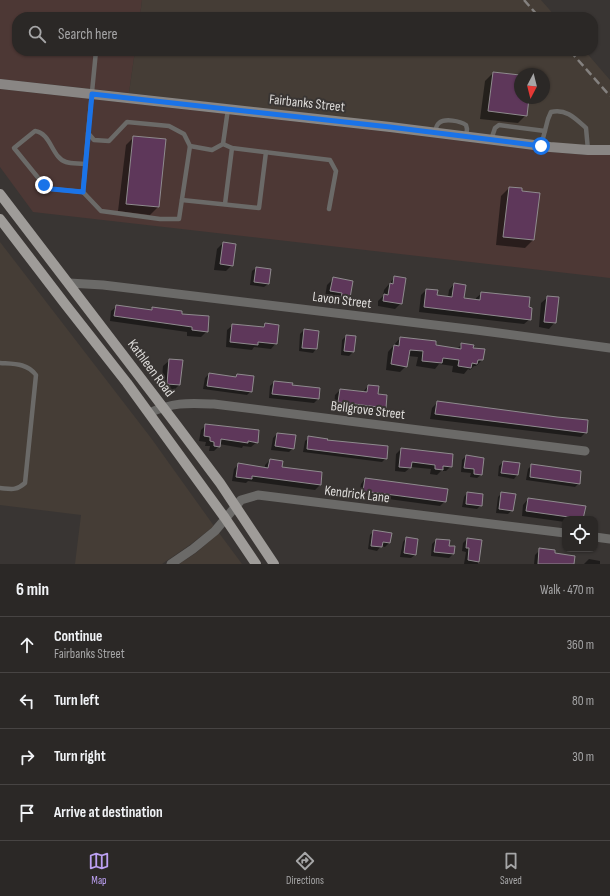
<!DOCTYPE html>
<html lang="en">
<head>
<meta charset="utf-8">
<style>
  body { margin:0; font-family:"Sofia Sans Condensed",sans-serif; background:#373432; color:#f1f3f6 }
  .controls { position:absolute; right:12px; bottom:12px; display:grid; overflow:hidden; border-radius:8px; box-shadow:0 1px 3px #0004 }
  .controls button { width:36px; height:36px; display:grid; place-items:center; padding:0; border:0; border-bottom:1px solid #474443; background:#2b2826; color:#f1f3f6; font:20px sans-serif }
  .compass { position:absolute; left:514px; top:68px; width:36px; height:36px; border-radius:50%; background:#2b2826; box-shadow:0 1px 3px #0004; rotate:187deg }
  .stop { position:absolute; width:12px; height:12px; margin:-9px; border:3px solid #1a73e8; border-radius:50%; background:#fff }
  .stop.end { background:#1a73e8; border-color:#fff; box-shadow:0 1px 4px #0008 }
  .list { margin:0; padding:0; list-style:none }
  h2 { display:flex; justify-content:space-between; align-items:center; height:52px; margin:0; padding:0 16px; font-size:17px }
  h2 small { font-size:13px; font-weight:400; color:#a6a6a7 }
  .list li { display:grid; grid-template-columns:26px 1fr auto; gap:12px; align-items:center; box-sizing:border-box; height:56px; padding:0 16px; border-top:1px solid #474443 }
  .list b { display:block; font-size:15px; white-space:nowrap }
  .list p { margin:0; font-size:13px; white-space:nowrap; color:#a6a6a7 }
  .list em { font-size:13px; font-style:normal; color:#a6a6a7 }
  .icon { flex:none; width:22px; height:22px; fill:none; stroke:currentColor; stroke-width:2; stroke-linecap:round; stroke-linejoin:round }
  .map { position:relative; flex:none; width:610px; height:564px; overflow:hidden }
  .search { position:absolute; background:#2b2826; box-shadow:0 1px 3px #0004; left:12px; right:12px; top:12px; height:44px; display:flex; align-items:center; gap:10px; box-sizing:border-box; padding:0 14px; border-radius:16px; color:#a6a6a7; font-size:15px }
  .sheet { height:276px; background:#2b2826 }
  nav { display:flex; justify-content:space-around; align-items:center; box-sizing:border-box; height:56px; border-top:1px solid #474443; background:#2b2826; font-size:11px; color:#a6a6a7 }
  nav a { display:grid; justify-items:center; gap:2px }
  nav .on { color:#bca0f2 }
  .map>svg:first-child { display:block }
</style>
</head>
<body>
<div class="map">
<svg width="610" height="564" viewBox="0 0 610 564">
  <rect width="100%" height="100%" fill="#393533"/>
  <g fill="#4d3835">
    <polygon points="0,0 142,0 140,17 17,17 17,51 135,51 129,93 0,79"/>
    <polygon points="0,89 389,132 550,152 588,155 610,155 610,278 33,212 0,167"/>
  </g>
  <g fill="#453d36" fill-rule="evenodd">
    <polygon points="142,0 541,0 556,17 140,17"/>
    <path d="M135,51H585L610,80V145L589,146L551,143L129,93ZM520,74H544V98H520Z"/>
    <polygon points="0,242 151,438 214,526 191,544 162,564 75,564 81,515 0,505"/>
    <polygon points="219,533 242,564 179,564 196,553"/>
  </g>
  <g fill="#0007">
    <polygon points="493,73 520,76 520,98 528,98 526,115 518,123 480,119 485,81"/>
    <polygon points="134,137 158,207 150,215 118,211 126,145"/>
    <polygon points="509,188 533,240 525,248 496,245 501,196"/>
    <polygon points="223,243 232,265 226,271 214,270 217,249"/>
    <polygon points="256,268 268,284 264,287 250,285 252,271"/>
    <polygon points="395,277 401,303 395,309 378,306 378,301 383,296 384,290"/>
    <polygon points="333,279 349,298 343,304 335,303 336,298 325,297 327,285"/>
    <polygon points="454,284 463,299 476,301 476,298 482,293 530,319 524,324 419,312 421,295 426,290 436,296 448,297 449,290"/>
    <polygon points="548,297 555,322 549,329 539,327 541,303"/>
    <polygon points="117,306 150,311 153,308 180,315 207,331 201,337 187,336 187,332 110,321 111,311"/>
    <polygon points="265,324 276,343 271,349 254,347 252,350 226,347 227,330 233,325 261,328"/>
    <polygon points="304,330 316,349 313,353 299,351 300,334"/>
    <polygon points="346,336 353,352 349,356 341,355 342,340"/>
    <polygon points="400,338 435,346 457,349 462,344 472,348 482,360 476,366 474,366 470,370 468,369 464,374 452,372 453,366 439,364 435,369 416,366 418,357 408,356 406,366 400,372 386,370 388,352"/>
    <polygon points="170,360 179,385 173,391 161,389 163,366"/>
    <polygon points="209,374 235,378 237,375 251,391 247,395 203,389 205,378"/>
    <polygon points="274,382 291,386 319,389 318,399 314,403 269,398 270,386"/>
    <polygon points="368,386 378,387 377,395 385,407 380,412 334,407 335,395 340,390 363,392"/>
    <polygon points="437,403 586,432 581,437 430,419 432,408"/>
    <polygon points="206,425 257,442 251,447 243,446 242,448 219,444 219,446 214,451 209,451 210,446 205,446 206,442 199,441 201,430"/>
    <polygon points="277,434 295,436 293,448 289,452 271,450 273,438"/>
    <polygon points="309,438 386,458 382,462 303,452 305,441"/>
    <polygon points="401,449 451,466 446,471 441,471 437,475 430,474 431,469 411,467 405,472 395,471 396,454"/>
    <polygon points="466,456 481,475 477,478 470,477 471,473 461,472 462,460"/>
    <polygon points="270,460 281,468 320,485 315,490 248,481 246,483 232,481 234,469 239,464 265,468 265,465"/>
    <polygon points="503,462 517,475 514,479 498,476 499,466"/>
    <polygon points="532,465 579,483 575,487 526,480 528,469"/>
    <polygon points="365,479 445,501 440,506 359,495 361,484"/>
    <polygon points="467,493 481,505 477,509 462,507 464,497"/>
    <polygon points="502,493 512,510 508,514 496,513 498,497"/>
    <polygon points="528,499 582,519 565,519 565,522 522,516 523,505"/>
    <polygon points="374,531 389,543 385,547 381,546 377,551 368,549 370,535"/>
    <polygon points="406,538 415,555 411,558 400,557 403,542"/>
    <polygon points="467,539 481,541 478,564 464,564 466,552 462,551 463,543"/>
    <polygon points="436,540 448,547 453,554 449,558 431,556 432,544"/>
    <polygon points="540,550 554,554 573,564 534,564 535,555"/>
    <polygon points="589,559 600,561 600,564 584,564"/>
  </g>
  <g fill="#5e375a" stroke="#8f8b8e">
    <polygon points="493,72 520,75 520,98 529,98 527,116 488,111"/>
    <polygon points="133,136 166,139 159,207 126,204"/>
    <polygon points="509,187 522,188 522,191 540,193 534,240 503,237"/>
    <polygon points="223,242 236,244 233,266 220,264"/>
    <polygon points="256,267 271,269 269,284 254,282"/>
    <polygon points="394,276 406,278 402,304 383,301 384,294 388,295 390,283 393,284"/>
    <polygon points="333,277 353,281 350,298 341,297 342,293 330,291"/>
    <polygon points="454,283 466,285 464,298 480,300 481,292 530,297 529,307 532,308 531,320 424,307 426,289 438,290 437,295 452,297"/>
    <polygon points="547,296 559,297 556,323 544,322"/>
    <polygon points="116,305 152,310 152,307 182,311 182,314 209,316 208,332 192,330 192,327 114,316"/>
    <polygon points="265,323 279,325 277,344 258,342 258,345 230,342 232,324 264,327"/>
    <polygon points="304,329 319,331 317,349 302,348"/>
    <polygon points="346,335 356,336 354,352 344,351"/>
    <polygon points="400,337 436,341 436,345 461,349 461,343 474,345 473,348 485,349 483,360 478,360 477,364 472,363 471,368 458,366 459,360 443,358 442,363 422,361 423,351 410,350 407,367 391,364 394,345 399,346"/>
    <polygon points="169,359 183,360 180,385 167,384"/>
    <polygon points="209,373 236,377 237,374 254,376 252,392 207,386"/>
    <polygon points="274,381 293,383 292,385 320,388 319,399 272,394"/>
    <polygon points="368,385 379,386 378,394 387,395 386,408 338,402 340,389 367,392"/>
    <polygon points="437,401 557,417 588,420 587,433 435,414"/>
    <polygon points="205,424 259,430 258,443 248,441 248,443 221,439 220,447 214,446 214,442 210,441 210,437 204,436"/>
    <polygon points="277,433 296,435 294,449 275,446"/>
    <polygon points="308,436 328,439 327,440 388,446 387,459 307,449"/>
    <polygon points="401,448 453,454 452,467 443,466 443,470 435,469 435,465 412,462 411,468 399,467"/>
    <polygon points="466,455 484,458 482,475 474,474 474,469 464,468"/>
    <polygon points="270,459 283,461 282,467 322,472 321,485 252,476 252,479 236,477 238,463 268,468"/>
    <polygon points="503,461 520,463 518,475 501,473"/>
    <polygon points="531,464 581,471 580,484 530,477"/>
    <polygon points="365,478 448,489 446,502 363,491"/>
    <polygon points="467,492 483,494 482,506 466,504"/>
    <polygon points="501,492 516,494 513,511 499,509"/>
    <polygon points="528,498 586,506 583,519 526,511"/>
    <polygon points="373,530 392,533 390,543 383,542 382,547 371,546"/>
    <polygon points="406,537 418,539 416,555 404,553"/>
    <polygon points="467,538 482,540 479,562 468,560 469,548 466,548"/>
    <polygon points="436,539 450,540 449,546 455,546 454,554 434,552"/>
    <polygon points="539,548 555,550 555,553 575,556 574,564 538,564"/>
  </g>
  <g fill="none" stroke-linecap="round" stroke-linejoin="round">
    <g stroke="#6b6a68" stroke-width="4.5">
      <polyline points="96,51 88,133 94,140 109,141 127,122 169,126 184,134 190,146 212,150 223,144 232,148 330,160 336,171 329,209"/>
      <path d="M435,132C436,129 436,125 439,123C445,118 460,121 466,125L467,129L466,137"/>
      <polyline points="88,133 83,192 101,211 160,219 179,219 190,146"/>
      <polyline points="491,140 495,128 499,125 545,131"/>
      <polyline points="223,144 228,109"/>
      <path d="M541,146L548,119L551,112C566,108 576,119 586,128L588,150"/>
      <path d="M83,192L52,189L44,185L14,148L35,131C51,133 52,158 66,162C72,164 79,163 85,164"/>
      <polyline points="182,200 259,208 266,152"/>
      <polyline points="225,204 232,148"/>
      <path d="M0,363C14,364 27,363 36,375L25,483C16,491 11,489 0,488"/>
    </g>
    <g stroke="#6b6a68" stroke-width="9">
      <polyline points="69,283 103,285 476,330 610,348"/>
      <path d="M149,413C174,402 187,403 214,404L585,451"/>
      <polyline points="595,537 610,539"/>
      <polyline points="171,564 193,549 215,531 241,500 258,495 565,533"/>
    </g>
    <polyline stroke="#898684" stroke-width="10" points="0,84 390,127 550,147 588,150 610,150"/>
    <g stroke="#9f9c99" stroke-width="10">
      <polyline points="0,194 175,423 220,483 274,564"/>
      <polyline points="0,219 65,304 127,383 225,518 256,564"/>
    </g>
    <g stroke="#84817f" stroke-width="2.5" stroke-dasharray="8 4" stroke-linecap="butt">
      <polyline points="524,0 539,17"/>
      <polyline points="570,51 610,96"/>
    </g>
  </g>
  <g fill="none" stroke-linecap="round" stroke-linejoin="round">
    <polyline stroke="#1a73e8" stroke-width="5" points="44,185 52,189 83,192 92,94 390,127 541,146"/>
  </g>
  <g text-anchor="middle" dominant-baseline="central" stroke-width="4" stroke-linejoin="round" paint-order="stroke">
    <g font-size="14" fill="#dfdddb" stroke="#393533">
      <text transform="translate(307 103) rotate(6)">Fairbanks Street</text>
      <text transform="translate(342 300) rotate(7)">Lavon Street</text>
      <text transform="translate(151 368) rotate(53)">Kathleen Road</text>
      <text transform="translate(368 410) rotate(7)">Bellgrove Street</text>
      <text transform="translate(357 494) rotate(7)">Kendrick Lane</text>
    </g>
  </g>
</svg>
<div class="controls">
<button><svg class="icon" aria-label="locate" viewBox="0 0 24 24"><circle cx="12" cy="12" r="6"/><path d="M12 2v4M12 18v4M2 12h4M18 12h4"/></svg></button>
</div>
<svg class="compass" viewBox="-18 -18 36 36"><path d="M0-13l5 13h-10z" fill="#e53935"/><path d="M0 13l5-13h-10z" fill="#a6a6a7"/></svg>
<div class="stop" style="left:541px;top:146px"></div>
<div class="stop end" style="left:44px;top:185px"></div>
<div class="search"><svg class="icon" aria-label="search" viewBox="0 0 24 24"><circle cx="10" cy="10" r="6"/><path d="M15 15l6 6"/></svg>Search here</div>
</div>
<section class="sheet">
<h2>6 min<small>Walk · 470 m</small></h2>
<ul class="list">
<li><svg class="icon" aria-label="ahead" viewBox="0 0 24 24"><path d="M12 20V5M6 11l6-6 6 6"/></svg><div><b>Continue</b><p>Fairbanks Street</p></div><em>360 m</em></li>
<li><svg class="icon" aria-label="left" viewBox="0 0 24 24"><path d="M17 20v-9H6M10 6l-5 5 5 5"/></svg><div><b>Turn left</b></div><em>80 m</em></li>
<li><svg class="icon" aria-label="right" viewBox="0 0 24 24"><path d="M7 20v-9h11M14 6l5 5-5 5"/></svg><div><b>Turn right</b></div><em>30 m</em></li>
<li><svg class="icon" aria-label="arrive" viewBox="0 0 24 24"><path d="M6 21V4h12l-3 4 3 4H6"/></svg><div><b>Arrive at destination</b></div></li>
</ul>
</section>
<nav>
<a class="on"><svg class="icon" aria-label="map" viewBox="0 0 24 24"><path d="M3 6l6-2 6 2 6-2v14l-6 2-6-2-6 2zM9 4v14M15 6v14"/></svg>Map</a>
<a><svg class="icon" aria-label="directions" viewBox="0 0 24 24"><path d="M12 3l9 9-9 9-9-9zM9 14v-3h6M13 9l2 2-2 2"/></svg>Directions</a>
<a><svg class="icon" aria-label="saved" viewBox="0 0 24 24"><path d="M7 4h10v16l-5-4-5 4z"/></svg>Saved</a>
</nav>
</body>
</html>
